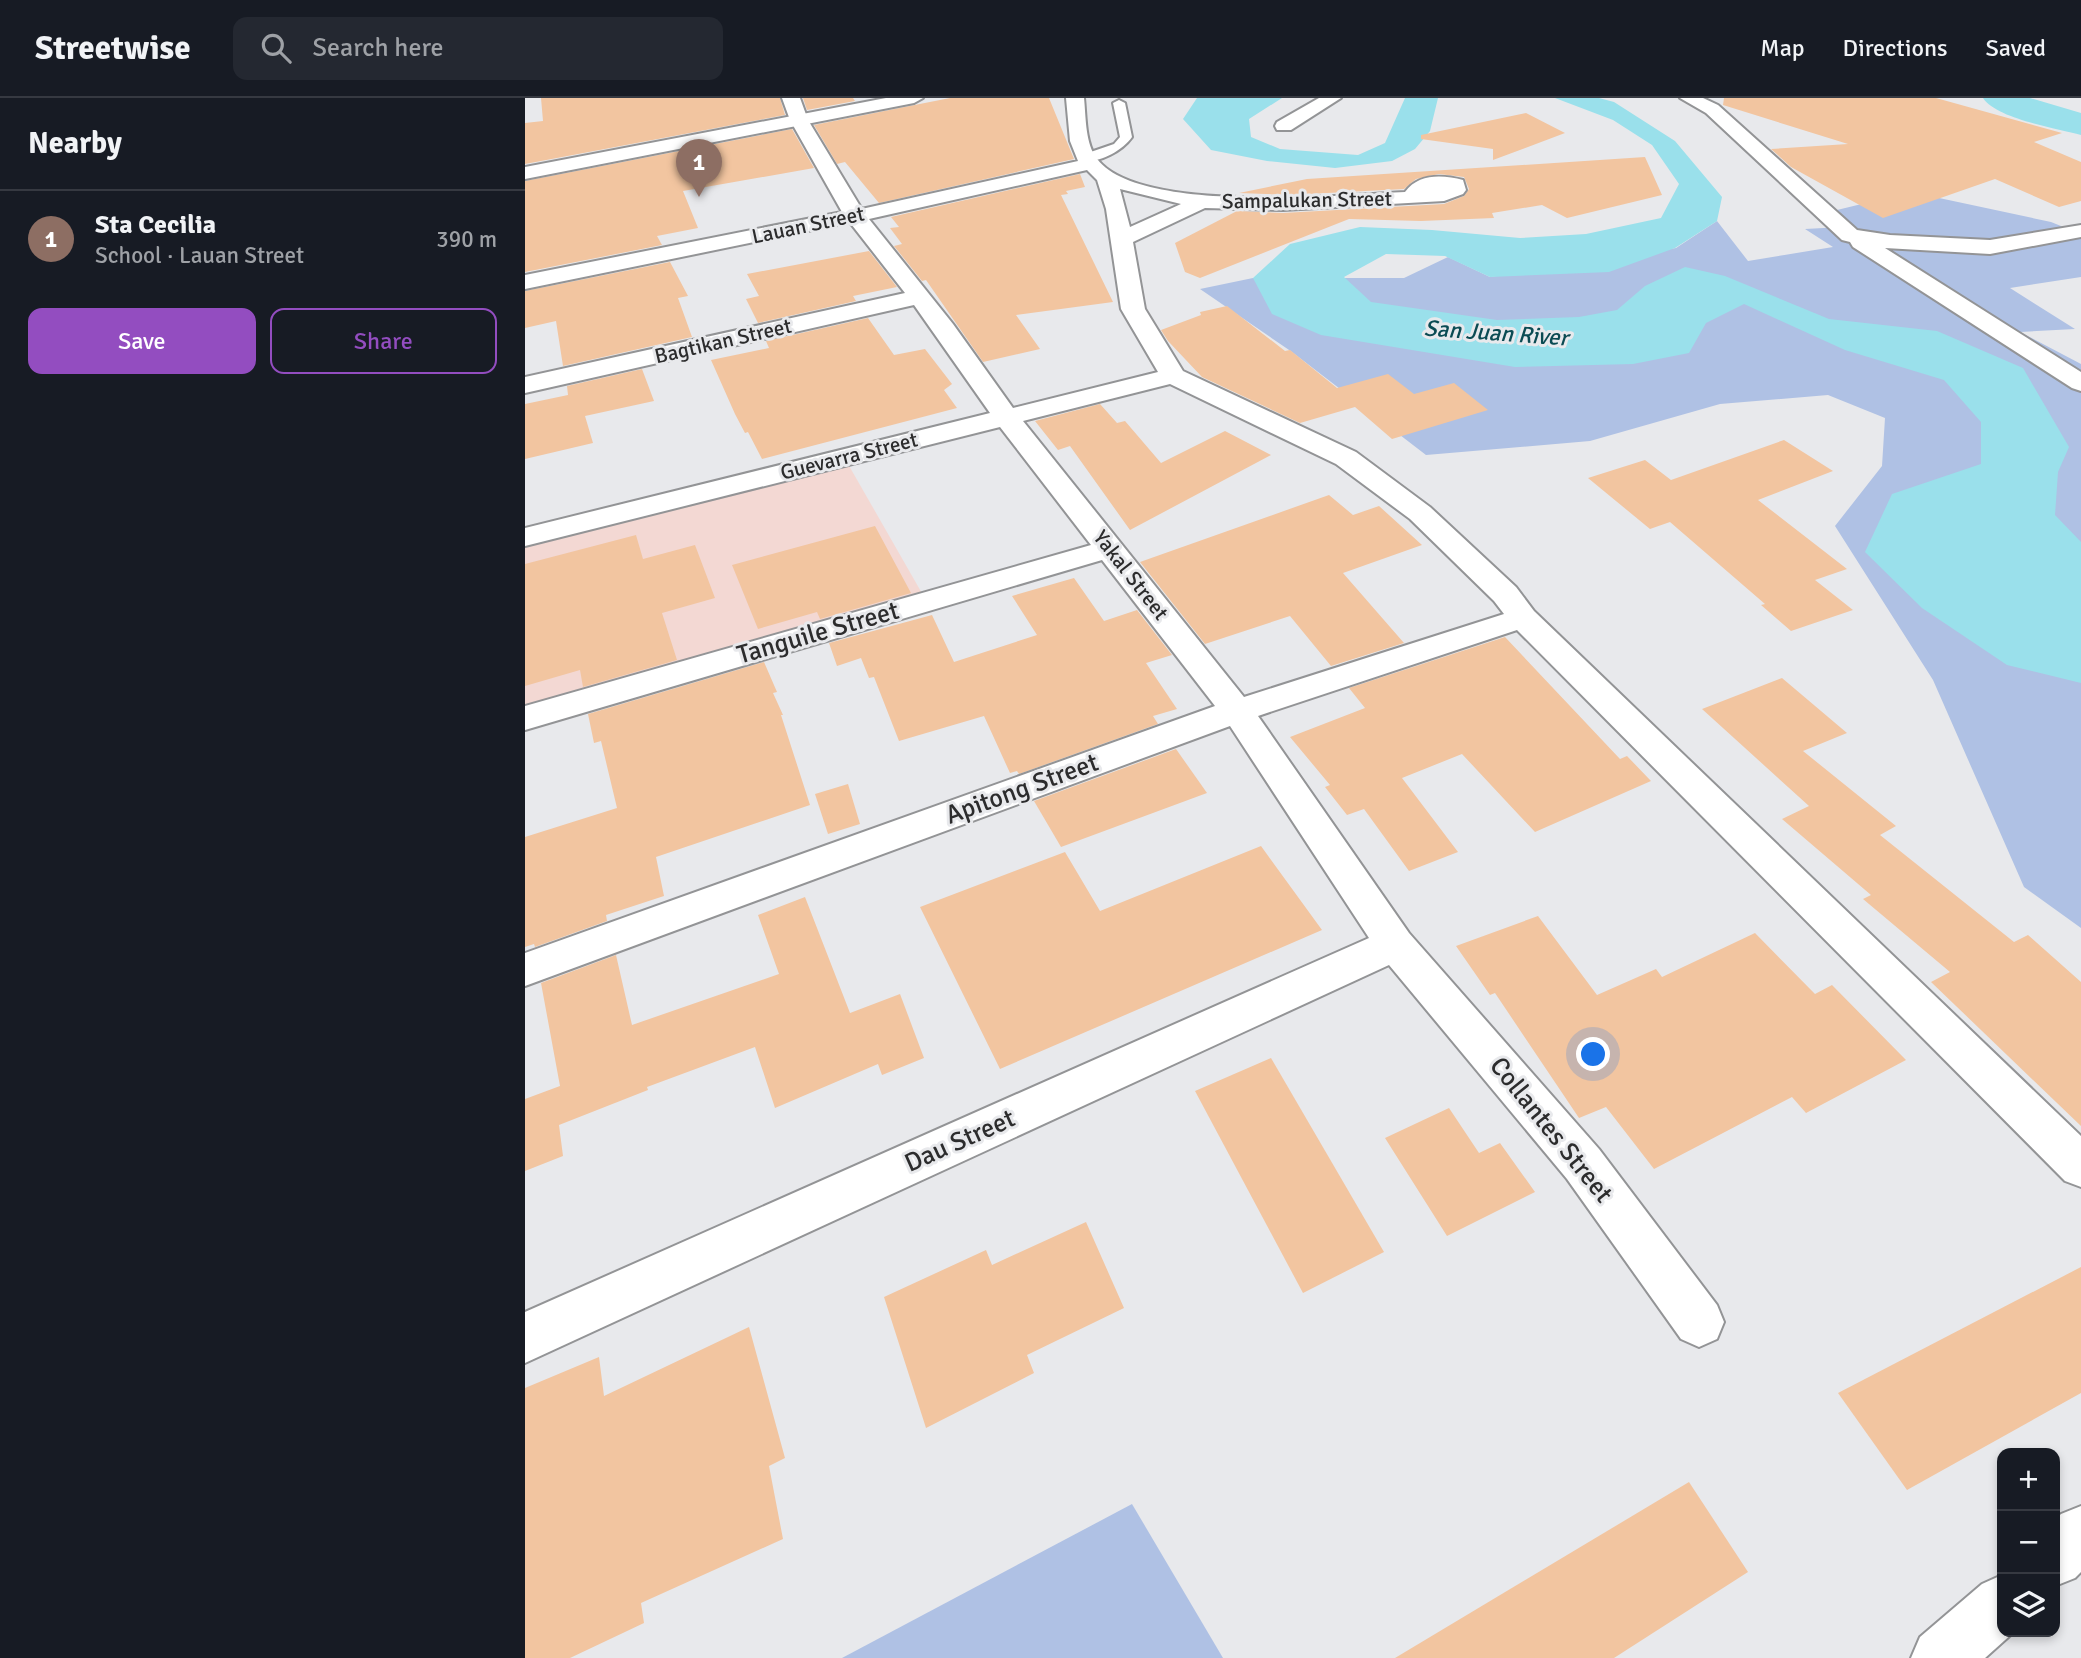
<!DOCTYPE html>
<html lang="en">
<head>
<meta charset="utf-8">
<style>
  body { margin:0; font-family:Signika,sans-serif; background:#242831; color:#f1f3f6 }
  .controls { position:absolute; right:21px; bottom:21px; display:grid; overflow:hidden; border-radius:14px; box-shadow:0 4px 10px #0003 }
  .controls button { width:63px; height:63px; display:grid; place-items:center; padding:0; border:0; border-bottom:2px solid #363941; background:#171b24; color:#f1f3f6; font:35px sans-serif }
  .you { position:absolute; left:1069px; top:957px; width:24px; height:24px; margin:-18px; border:5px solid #fff; border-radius:50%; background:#1a73e8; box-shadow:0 0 0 10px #1a73e833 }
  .badge { display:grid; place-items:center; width:46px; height:46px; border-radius:50%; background:#934dc0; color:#fff; font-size:23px; font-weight:700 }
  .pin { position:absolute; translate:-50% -58px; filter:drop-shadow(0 2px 4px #0008) }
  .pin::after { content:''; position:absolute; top:37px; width:24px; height:21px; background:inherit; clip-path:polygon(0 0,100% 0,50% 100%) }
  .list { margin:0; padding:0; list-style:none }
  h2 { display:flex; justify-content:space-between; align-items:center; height:91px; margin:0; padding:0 28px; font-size:30px }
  h2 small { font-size:23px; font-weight:400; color:#9ea1a6 }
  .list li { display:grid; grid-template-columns:46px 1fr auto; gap:21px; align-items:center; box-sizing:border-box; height:98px; padding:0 28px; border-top:2px solid #363941 }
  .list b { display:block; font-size:26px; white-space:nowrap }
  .list p { margin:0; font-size:23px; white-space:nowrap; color:#9ea1a6 }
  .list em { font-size:23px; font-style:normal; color:#9ea1a6 }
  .actions { display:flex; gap:14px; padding:21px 28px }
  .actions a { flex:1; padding:16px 0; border:2px solid #934dc0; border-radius:14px; text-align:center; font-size:24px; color:#934dc0 }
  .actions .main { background:#934dc0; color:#fff }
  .icon { flex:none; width:38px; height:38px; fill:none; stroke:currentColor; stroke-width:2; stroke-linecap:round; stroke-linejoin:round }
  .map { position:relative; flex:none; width:1556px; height:1560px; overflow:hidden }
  header { display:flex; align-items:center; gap:42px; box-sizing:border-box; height:98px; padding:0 35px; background:#171b24; border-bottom:2px solid #363941 }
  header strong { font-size:33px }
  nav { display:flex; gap:38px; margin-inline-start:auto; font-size:24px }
  .search { width:490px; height:63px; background:#242831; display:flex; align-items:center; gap:18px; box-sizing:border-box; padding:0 24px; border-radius:14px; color:#9ea1a6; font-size:26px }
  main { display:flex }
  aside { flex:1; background:#171b24 }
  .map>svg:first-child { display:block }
</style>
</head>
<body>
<header>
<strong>Streetwise</strong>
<div class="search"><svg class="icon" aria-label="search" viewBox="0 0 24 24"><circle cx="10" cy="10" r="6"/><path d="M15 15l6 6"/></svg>Search here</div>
<nav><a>Map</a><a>Directions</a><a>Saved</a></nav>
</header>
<main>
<aside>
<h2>Nearby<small></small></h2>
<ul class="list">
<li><span class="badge" style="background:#8d6e63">1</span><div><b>Sta Cecilia</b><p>School · Lauan Street</p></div><em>390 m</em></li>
</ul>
<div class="actions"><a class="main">Save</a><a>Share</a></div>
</aside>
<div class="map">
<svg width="1556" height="1560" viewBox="0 0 1556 1560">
  <rect width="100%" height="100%" fill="#e8e9ec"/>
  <polygon fill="#f3d8d3" points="319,359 402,504 0,620 0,439"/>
  <g fill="#afc1e4">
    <polygon points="1386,94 1526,124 1556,136 1556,179 1485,190 1550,231 1495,234 1556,266 1556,830 1499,789 1408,582 1310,428 1357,368 1360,320 1303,297 1195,306 1065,343 901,357 767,254 675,191 728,180 879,180 923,159 965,179 1151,150 1192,123 1223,163 1308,149 1280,131 1317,129 1312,112"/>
    <polygon points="607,1406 698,1560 317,1560"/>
  </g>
  <g fill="#9ae0eb">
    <polygon points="672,0 757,0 724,21 726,39 755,51 833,57 860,45 880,0 913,0 905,33 890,51 867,63 810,70 742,63 686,52 658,21"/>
    <polygon points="1030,0 1074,0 1089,4 1150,43 1197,99 1192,123 1150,150 1084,174 965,179 920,158 861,156 819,179 846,204 972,222 1054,219 1092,212 1120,188 1160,169 1200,178 1304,221 1412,233 1498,270 1544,349 1533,374 1530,417 1556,444 1556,585 1482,567 1397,510 1340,454 1367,396 1456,366 1456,324 1419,282 1320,252 1219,206 1181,225 1164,255 1108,266 990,269 796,237 747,216 728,180 765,146 835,129 907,132 995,140 1061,136 1136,120 1154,86 1127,47 1088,22"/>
  </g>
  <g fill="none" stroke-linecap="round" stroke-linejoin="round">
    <path fill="#9ae0eb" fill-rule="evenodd" d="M1458,0H1505L1556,15V37C1531,30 1472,21 1458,0Z"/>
  </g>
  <g fill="#f2c5a0">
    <polygon points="16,0 255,0 260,17 0,66 0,25 18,23"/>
    <polygon points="278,0 328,0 330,3 282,12"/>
    <polygon points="425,0 524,0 549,61 354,105 320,64 312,66 289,27"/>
    <polygon points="1199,0 1411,0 1537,35 1509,44 1556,64 1556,103 1534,109 1470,81 1358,120 1266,69 1246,51 1323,46 1198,7"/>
    <polygon points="1001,15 1040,35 968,62 968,51 896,41 896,37"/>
    <polygon points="267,31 289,70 158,93 173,130 132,138 137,147 0,174 0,83"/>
    <polygon points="1120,59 1137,97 1042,120 1017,107 967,115 969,120 896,123 824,121 675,180 660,174 650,145 712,113 758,115 919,106 939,98 944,91 939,79 914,76 891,81 879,91 764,97 714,95 782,81"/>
    <polygon points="555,76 560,89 541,93 543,96 536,97 588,204 491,217 515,251 458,264 401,182 397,183 369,148 377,146 365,130 374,129 366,119"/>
    <polygon points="344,153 372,189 328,198 331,203 233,225 221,201 234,198 222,176"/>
    <polygon points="145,164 163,198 153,200 167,239 38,268 31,223 0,230 0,193"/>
    <polygon points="702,208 760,253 765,252 812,290 863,276 889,296 929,285 963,312 867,341 830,309 775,325 677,279 643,243 636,232 676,217 675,214"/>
    <polygon points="343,220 369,257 400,251 427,286 419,292 432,310 237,361 223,334 220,335 210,316 186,262 244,250 241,243"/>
    <polygon points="117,271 129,303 60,318 68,345 0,361 0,306 43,297 42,288"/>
    <polygon points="575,306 592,325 600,323 636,365 700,333 746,357 605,432 545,348 533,352 510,323"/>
    <polygon points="1259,342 1308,373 1233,402 1322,471 1290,482 1328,512 1266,533 1236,507 1240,506 1145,424 1125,431 1063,380 1120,362 1146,382"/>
    <polygon points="804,397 828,417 854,408 897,447 818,475 879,545 806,568 765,518 680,546 615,464"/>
    <polygon points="350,428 386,495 295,521 292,514 233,531 207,467"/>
    <polygon points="111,437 118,461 170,447 190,500 137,515 152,562 58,589 55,572 0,588 0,466"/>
    <polygon points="549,480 579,523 612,512 647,557 621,565 652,611 628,618 633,626 494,676 492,673 485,675 459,618 374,643 349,579 344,580 336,560 312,568 304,545 407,517 429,564 512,537 487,498"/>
    <polygon points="980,539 1095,661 1102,658 1126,683 1010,734 937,656 877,680 933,754 884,773 839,711 822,717 800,689 805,687 765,639 840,610 824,590"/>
    <polygon points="239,564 252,594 248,595 258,617 256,617 285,707 131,759 139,798 81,817 82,823 10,849 9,846 0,849 0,739 92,710 76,643 69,645 63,616"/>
    <polygon points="1257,580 1322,635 1278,653 1371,728 1355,737 1489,844 1503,837 1556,884 1556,1028 1406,884 1425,874 1338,801 1346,797 1257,721 1284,708 1177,611"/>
    <polygon points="651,651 682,695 536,749 509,703"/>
    <polygon points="323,686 335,726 303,736 290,696"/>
    <polygon points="736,748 797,832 475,971 395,809 540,754 575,813"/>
    <polygon points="280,799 325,915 375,896 399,960 357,977 353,966 250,1010 230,949 122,989 123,992 34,1027 38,1058 0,1073 0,1001 35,988 16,885 91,857 107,927 254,876 233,817"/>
    <polygon points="1013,818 1072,897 1131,871 1137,879 1230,835 1290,896 1307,887 1381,962 1281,1015 1267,999 1129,1071 1081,1009 1054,1020 970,895 965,897 931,848"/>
    <polygon points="746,960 859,1154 778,1195 670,993"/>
    <polygon points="924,1010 954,1055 975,1045 1010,1094 922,1138 860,1040"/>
    <polygon points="561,1124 599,1210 502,1257 509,1275 401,1330 359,1199 461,1152 467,1167"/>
    <polygon points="1556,1169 1556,1295 1382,1392 1313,1295"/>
    <polygon points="224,1229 260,1360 244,1368 258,1441 116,1505 119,1525 45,1560 0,1560 0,1290 74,1259 79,1298"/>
    <polygon points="1164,1384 1223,1474 1089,1560 870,1560"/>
  </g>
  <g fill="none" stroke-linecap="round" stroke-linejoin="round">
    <g stroke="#939496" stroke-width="4">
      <path id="service" d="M594,2L600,5L607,39C597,53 575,65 557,63V57L589,46L595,39L588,5Z"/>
    </g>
    <g stroke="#939496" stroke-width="4">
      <g id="minor">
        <polygon points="361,0 398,0 389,5 0,81 0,69"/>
        <path d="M541,0H559C561,18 560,42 570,58C607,117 817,97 880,94C894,75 918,77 938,82L941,92L938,96L919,103L758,112L680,110L608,144L620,211L658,273L831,354L905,409L991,489L1009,513L1556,1038V1089L1540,1083L992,532L733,618L884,835L1074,1051L1192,1207L1199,1224L1192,1241L1174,1249L1156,1241L1042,1081L864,867L0,1265V1214L844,840L705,628L0,888V855L690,608L577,462L0,632V608L566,447L475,329L0,448V430L465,315L389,207L0,295V279L380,195L323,122L319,118L323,114L553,63L545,43ZM562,72L572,82L581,111L596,211L633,274L488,310L428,226L344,121ZM595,91L656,106L605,129ZM645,286L811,366L885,421L969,503L979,516L719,599L498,323Z"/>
        <polygon points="794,0 816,0 766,32 752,32 750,28 752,24"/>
        <polygon points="1155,0 1178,0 1193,7 1332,132 1365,137 1465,142 1556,127 1556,139 1465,156 1360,150 1556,274 1556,293 1547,290 1328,149 1325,144 1317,142 1181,15"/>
        <polygon points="1556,1408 1556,1474 1550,1480 1530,1488 1530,1422 1536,1416"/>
        <polygon points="1477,1477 1477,1534 1489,1534 1460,1560 1386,1560 1395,1539 1457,1486"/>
      </g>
    </g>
    <g stroke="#939496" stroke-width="4">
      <polygon id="tertiary" points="257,0 275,0 283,22 341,118 337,122 0,191 0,177 317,114 265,22"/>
    </g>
    <use href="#service" fill="#fff" fill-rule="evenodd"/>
    <use href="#minor" fill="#fff" fill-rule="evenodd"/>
    <use href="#tertiary" fill="#fff" fill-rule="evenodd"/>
  </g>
  <g text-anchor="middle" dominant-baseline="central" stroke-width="6" stroke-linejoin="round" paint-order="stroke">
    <g font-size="21" fill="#2c2c2d" stroke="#e8e9ec">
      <text transform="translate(782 102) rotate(-1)">Sampalukan Street</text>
      <text transform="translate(283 127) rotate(-12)">Lauan Street</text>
      <text transform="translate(198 243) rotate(-13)">Bagtikan Street</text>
      <text transform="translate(324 358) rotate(-14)">Guevarra Street</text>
      <text transform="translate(606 477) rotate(52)">Yakal Street</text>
    </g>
    <g font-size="23" font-style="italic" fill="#0b4b53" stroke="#e8e9ec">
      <text transform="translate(971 235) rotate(4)">San Juan River</text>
    </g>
    <g font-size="26" fill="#2c2c2d" stroke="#e8e9ec">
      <text transform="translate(293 535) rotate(-16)">Tanguile Street</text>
      <text transform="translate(497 691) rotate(-20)">Apitong Street</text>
      <text transform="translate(1026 1032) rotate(51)">Collantes Street</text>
      <text transform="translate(435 1043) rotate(-24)">Dau Street</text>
    </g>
  </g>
</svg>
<div class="controls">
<button>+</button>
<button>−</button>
<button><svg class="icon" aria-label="layers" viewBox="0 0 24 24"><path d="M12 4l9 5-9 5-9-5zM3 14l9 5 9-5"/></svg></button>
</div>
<div class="you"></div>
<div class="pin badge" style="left:174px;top:99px;background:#8d6e63">1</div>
</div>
</main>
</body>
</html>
